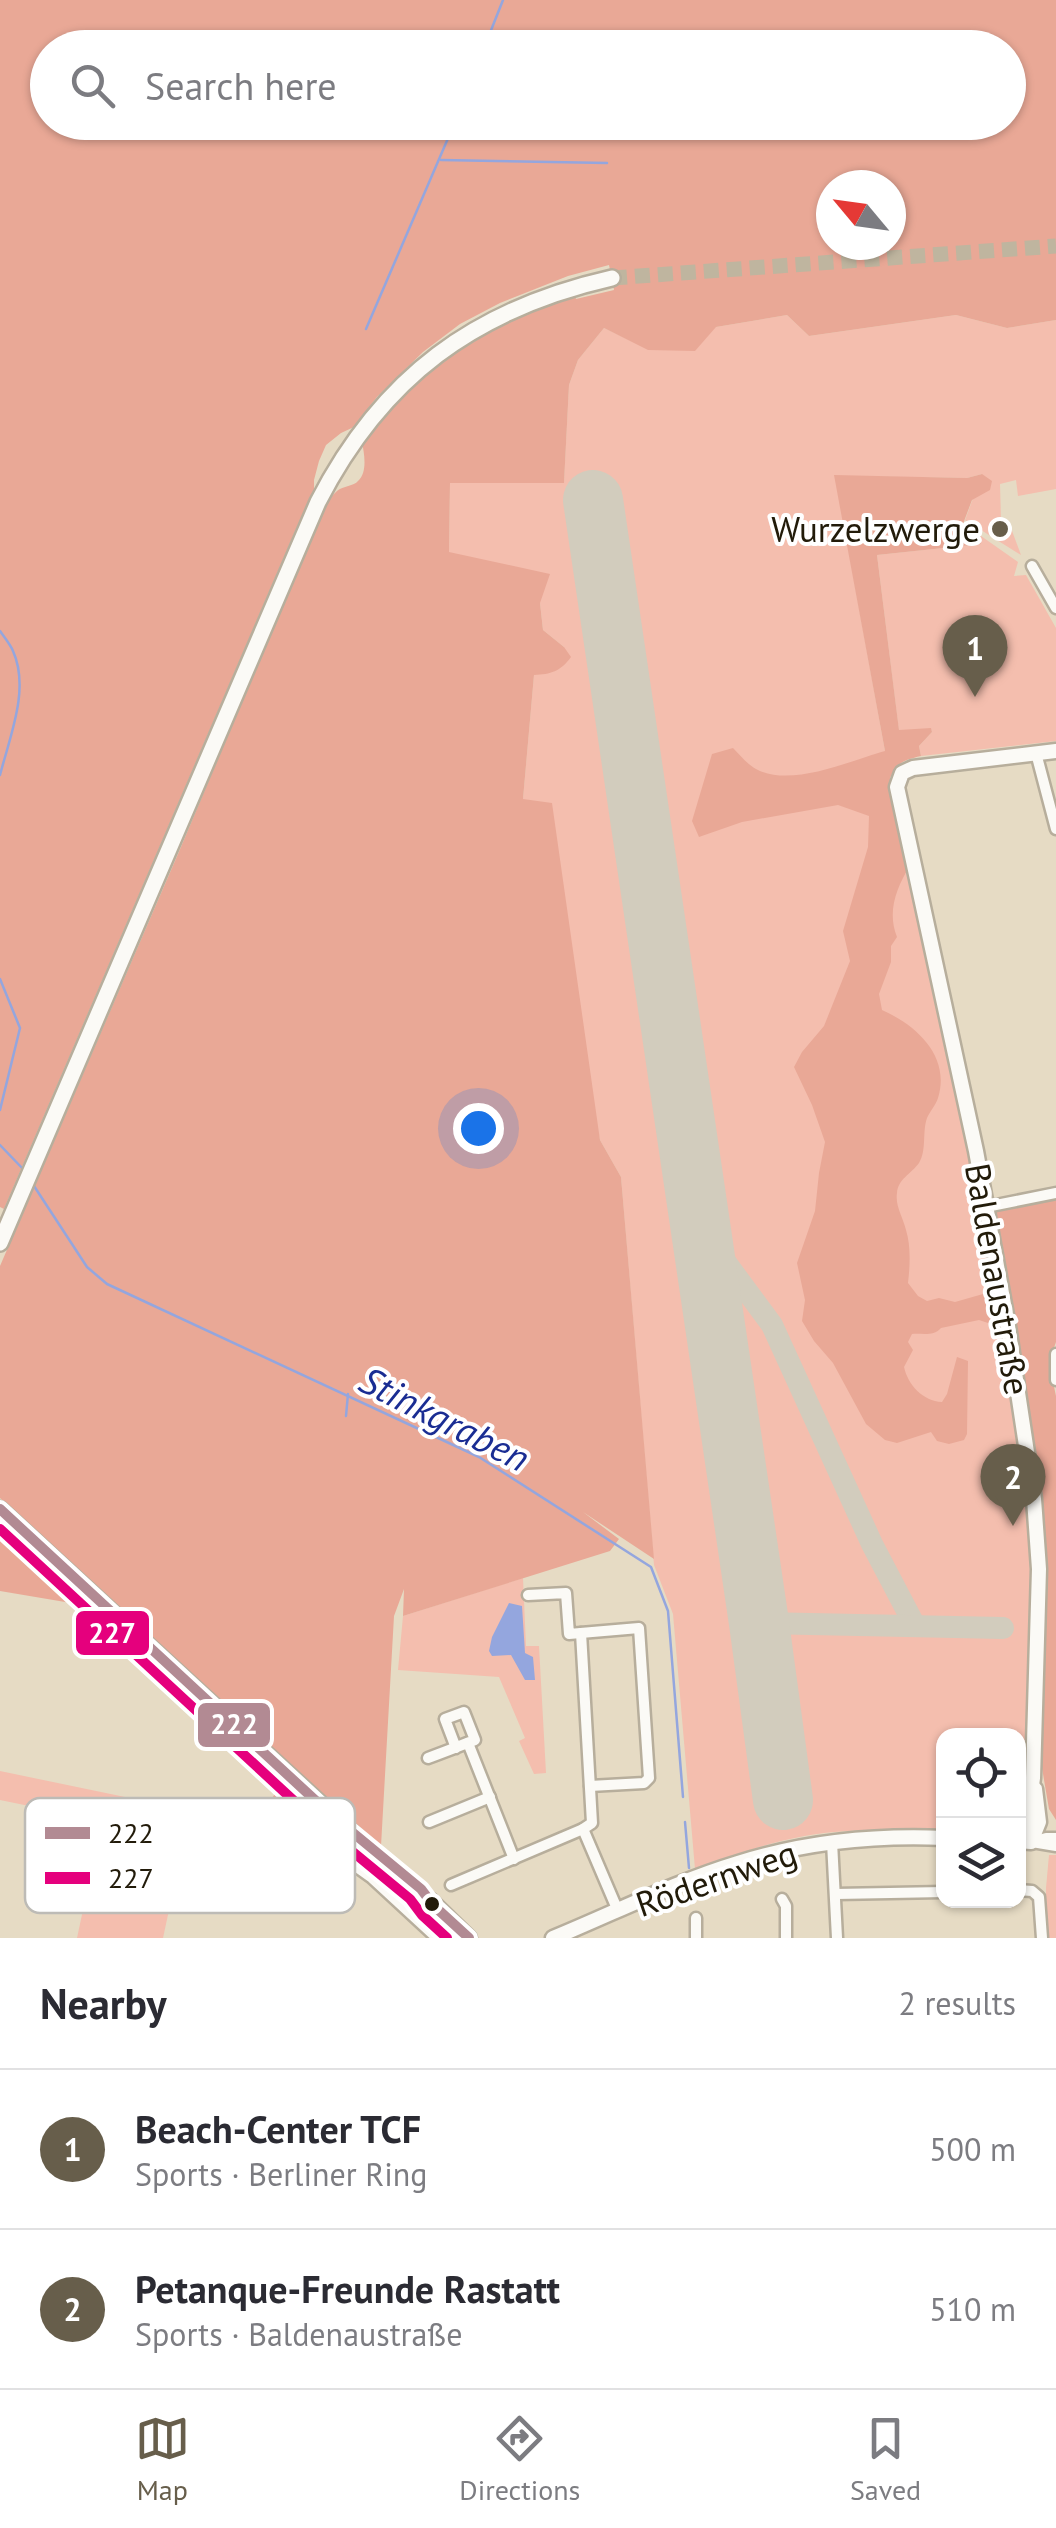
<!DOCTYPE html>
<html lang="en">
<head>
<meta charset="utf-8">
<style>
  body { margin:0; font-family:"PT Sans",sans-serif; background:#f2f2f3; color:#2b2b33 }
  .controls { position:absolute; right:30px; bottom:30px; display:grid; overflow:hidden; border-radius:20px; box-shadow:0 2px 8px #0004 }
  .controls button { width:90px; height:90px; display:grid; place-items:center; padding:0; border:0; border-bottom:2px solid #e1e1e2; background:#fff; color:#2b2b33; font:50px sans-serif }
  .compass { position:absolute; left:816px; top:170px; width:90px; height:90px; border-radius:50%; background:#fff; box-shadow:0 2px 8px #0004; rotate:299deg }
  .you { position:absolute; left:478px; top:1128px; width:35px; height:35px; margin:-25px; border:8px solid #fff; border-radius:50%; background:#1a73e8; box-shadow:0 0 0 15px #1a73e833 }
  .badge { display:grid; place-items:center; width:65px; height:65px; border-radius:50%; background:#675e4b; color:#fff; font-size:32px; font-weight:700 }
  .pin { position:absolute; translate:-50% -82px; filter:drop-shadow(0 2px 5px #0008) }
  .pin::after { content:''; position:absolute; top:52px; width:35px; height:30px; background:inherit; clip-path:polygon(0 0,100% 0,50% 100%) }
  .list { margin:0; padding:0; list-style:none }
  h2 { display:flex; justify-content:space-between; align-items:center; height:130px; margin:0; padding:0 40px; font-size:42px }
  h2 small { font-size:32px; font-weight:400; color:#7c7c81 }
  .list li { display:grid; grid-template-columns:65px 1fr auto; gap:30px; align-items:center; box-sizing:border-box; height:160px; padding:0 40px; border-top:2px solid #e1e1e2 }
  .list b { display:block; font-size:38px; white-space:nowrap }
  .list p { margin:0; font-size:32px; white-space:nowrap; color:#7c7c81 }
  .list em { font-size:32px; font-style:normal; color:#7c7c81 }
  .icon { flex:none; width:55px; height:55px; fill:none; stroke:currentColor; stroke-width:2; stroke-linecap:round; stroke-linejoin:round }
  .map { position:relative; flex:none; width:1056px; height:1938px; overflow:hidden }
  .search { position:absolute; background:#fff; box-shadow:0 2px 8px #0004; left:30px; right:30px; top:30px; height:110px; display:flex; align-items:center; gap:25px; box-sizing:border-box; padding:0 35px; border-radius:55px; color:#7c7c81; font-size:38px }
  .sheet { height:450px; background:#fff }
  nav { display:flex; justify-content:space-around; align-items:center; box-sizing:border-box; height:140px; border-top:2px solid #e1e1e2; background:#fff; font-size:28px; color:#7c7c81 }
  nav a { display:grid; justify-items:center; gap:5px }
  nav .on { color:#675e4b }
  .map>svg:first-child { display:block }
</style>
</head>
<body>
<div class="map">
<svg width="1056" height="1938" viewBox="0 0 1056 1938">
  <rect width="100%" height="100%" fill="#e6dbc4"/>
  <g fill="#f4beae">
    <path d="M787,315L809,336L956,315L1007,328L1056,320V489L1018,496L1016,480L1000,484L1001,520H1008L1021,555L965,520L982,474L967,478L835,476L885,751L898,884L910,867C945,1039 985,1212 1011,1387C1016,1424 1023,1461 1027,1499C1038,1609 1031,1721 1019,1831L1018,1736H944L943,1831C912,1831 880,1829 848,1831C795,1833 744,1851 695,1869L673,1614L654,1565L621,1177L600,1140L523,799L534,675L564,647L543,630L540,603L449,553L450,482H564L569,385L578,360L604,328L648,349L716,327Z"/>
    <polygon points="981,536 1018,562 1014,576 1026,575 1056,628 1056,741 921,756 919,746 932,732 931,729 899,731 877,555 980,544"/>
    <polygon points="523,1578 526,1646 539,1646 546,1773 534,1774 519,1741 525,1738 499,1677 398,1670 403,1616"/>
    <polygon points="90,1596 304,1796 279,1787 77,1604"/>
    <polygon points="0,1771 255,1824 252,1831 189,1817 163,1938 77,1938 102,1821 0,1800"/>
    <polygon points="352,1844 455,1938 445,1938 370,1868 350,1855"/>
    <polygon points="1049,1855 1056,1855 1056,1938 1046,1938 1046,1888"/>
  </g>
  <g fill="#e9a896" fill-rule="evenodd">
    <path d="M0,0H1056V320L1007,328L956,315L809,336L787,315L716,327L695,351L648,350L604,328L578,360L569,385L564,483H450L449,552L550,574L540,603L543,630L564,647L571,657C560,672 551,674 534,675L523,799L552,803L600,1140L621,1177L654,1559L583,1512L619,1539L610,1551L403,1616L404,1589L394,1616L381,1846L372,1842L153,1642L0,1498V1266L178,854L313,533C320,519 325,501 337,491C343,486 354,486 358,481C368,472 364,453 362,442C417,369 489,325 575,295L576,299L614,290L609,265L568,276L500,303L460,324L423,352L377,397L354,427L341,433L326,445L319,461L314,480V493L296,529L4,1209L0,1207ZM48,48H1008V122H48ZM831,185H891V245H831Z"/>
    <path d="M982,474L992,481L990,490L972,500L963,524L981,536V544L877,555L899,730L931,728L932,732L919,746L921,756C904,760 898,762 890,778L910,866C896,888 887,912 897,937L891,946V962L879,994L882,1010C916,1025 951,1056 938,1098C936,1105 930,1111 927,1118C922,1132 927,1150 919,1163C911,1174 898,1179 897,1193C895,1206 903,1217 906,1230C911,1246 910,1266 908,1283L918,1296L927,1301L939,1298L955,1302L990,1292L995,1300L997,1320L994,1325L979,1320L941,1328C933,1337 922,1333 912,1334L908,1342L913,1350L904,1367C908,1385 923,1401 942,1402L947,1394L957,1357L968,1361L967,1434L964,1440L949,1444L937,1441L931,1432L897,1443L885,1440L866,1424L833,1363L814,1341L802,1321L805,1300L797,1263L815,1211L819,1173L825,1142L812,1105L794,1067L802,1052L824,1026L850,961L843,931L868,847L869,816L838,805L742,822L699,837L692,821L712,754L733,748C740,755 747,764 756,769C791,788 849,761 885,751L834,475L967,478Z"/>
    <path d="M1056,1199V1342C1048,1362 1052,1377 1056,1396V1820L1049,1809L1042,1768L1047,1569L1042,1498L995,1212Z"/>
    <polygon points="0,1516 76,1584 83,1600 77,1604 0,1591"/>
    <path d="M279,1787L304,1796C284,1802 277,1817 268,1835L252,1831Z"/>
  </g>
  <polygon fill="#94a6de" points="509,1603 522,1606 525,1653 533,1657 535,1680 525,1680 511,1655 492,1656 489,1651 492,1637"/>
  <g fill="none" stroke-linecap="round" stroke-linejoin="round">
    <g stroke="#94a6de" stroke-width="2.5">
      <polyline points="484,48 503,0"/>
      <polyline points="441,160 607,163"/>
      <polyline points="366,329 455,122"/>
      <path d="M0,631C4,637 10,644 13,651C30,689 10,736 0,775"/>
      <polyline points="0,979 20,1028 0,1110"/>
      <polyline points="0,1145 24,1170"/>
      <polyline points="34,1186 87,1267 107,1284 479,1457 651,1567 668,1611 683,1797"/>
      <polyline points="346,1416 348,1394"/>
      <polyline points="685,1822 689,1868"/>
    </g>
    <g stroke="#d2ccbd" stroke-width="22">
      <polyline points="701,1229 772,1325 872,1544 915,1626"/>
      <polyline points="759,1623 1003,1628"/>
    </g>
    <polyline stroke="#d2ccbd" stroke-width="60" points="593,500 759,1623 783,1800"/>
    <polyline stroke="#bfb59f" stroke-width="15" stroke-dasharray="15 8" stroke-linecap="butt" points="612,278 1056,246"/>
    <g stroke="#b7ae9c" stroke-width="15">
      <g id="minor">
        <polyline points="1032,566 1056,608"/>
        <polyline points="1036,753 1056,829"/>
        <polyline points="986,1207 1056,1193"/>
        <polyline points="1056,1354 1056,1380"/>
        <polyline points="528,1595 566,1593 569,1634 639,1628 649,1778 644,1783 590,1786"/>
        <polyline points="581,1633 592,1823 583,1829 618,1911"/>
        <polyline points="468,1743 514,1859"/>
        <path d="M428,1758C444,1752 460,1746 475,1740L464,1712L445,1719L456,1748"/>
        <polyline points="429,1822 490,1797"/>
        <polyline points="248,1832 344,1858 372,1878 437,1938"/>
        <polyline points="275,1838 282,1818"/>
        <polyline points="832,1842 837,1938"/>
        <polyline points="1031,1842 1046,1838 1056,1838"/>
        <polyline points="1032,1842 1056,1846"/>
        <polyline points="451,1885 583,1829"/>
        <polyline points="1018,1890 1032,1891 1039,1897 1042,1938"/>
        <polyline points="836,1894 944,1892"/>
        <polyline points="782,1899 786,1906 786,1938"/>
        <polyline points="696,1918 696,1938"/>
      </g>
    </g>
    <g stroke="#b7ae9c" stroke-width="19">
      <g id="tertiary">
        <path d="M0,1509L369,1848C382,1867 412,1896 433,1905"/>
        <polyline points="1018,1841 1031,1842 1039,1822 1035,1789"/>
        <polyline points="1024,1841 1033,1778 1039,1569 1034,1499 1008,1326 976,1151 897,787 902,773 913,768 1056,751"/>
        <polyline points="430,1900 469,1938"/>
        <path d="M553,1938C614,1913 675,1882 738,1863C805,1842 874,1835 944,1838"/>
      </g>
    </g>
    <g stroke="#b7ae9c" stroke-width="20">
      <path id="secondary" d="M0,1243L318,502C382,377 475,309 612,278"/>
    </g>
    <use href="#minor" stroke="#fbfaf6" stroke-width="10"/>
    <use href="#tertiary" stroke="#fbfaf6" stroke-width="14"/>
    <use href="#secondary" stroke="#fbfaf6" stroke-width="15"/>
    <g stroke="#fff" stroke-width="18">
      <polyline id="bus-1" points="0,1509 329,1813 421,1889 433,1905 469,1938"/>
    </g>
    <g stroke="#fff" stroke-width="18">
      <polyline id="bus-2" points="0,1529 319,1824 410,1899 422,1915 447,1938"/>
    </g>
    <use href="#bus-1" stroke="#b28a93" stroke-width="10"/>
    <use href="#bus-2" stroke="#e5007d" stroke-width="10"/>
  </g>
  <circle fill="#675e4b" stroke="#fff" stroke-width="4" cx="1000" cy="529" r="10"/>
  <circle fill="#221b0a" stroke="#fff" stroke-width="4" cx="432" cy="1904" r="9"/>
  <g text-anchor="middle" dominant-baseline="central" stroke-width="8" stroke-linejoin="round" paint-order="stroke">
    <g font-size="35" fill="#221b0a" stroke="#fff" text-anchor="end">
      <text x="980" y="529">Wurzelzwerge</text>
    </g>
    <g font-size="35" fill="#221b0a" stroke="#fff">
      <text transform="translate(998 1279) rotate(80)">Baldenaustraße</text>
      <text transform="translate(716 1878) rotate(-19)">Rödernweg</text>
    </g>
    <g font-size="38" font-style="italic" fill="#1a2d93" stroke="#fff">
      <text transform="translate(445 1418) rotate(27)">Stinkgraben</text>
    </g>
  </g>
  <rect x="25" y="1798" width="330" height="115" rx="15" fill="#fff" stroke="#bdbbb6" stroke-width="2.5"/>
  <rect x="45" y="1827" width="45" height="12" fill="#b28a93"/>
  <rect x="45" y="1872" width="45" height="12" fill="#e5007d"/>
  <g font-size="28" fill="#221b0a">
    <text x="108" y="1843">222</text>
    <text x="108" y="1888">227</text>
  </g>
  <g stroke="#fff" stroke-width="4">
    <rect x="74" y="1609" width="77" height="48" rx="10" fill="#e5007d"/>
    <rect x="196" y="1701" width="76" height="48" rx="10" fill="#b28a93"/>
  </g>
  <g font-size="28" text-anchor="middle" font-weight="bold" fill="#fff">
    <text x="112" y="1643">227</text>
    <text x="234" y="1734">222</text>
  </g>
</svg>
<div class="controls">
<button><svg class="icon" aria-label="locate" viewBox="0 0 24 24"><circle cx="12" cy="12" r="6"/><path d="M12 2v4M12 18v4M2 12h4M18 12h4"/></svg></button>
<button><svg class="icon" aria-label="layers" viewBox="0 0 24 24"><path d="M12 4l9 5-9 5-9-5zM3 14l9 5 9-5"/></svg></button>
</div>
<svg class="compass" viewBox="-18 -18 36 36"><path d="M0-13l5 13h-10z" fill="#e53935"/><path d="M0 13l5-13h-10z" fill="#7c7c81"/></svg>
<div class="you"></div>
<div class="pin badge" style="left:975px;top:697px">1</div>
<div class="pin badge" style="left:1013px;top:1526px">2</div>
<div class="search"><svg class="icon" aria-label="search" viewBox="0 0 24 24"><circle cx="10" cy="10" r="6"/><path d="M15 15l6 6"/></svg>Search here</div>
</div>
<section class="sheet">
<h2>Nearby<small>2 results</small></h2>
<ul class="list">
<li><span class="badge">1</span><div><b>Beach-Center TCF</b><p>Sports · Berliner Ring</p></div><em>500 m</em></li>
<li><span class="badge">2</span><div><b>Petanque-Freunde Rastatt</b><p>Sports · Baldenaustraße</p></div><em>510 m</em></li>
</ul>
</section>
<nav>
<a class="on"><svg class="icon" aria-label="map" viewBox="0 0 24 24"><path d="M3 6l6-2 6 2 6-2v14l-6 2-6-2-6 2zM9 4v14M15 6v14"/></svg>Map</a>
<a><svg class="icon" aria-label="directions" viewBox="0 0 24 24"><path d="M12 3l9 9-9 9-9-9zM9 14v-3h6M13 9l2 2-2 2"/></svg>Directions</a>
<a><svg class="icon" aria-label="saved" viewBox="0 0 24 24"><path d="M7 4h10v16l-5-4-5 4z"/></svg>Saved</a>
</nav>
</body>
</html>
